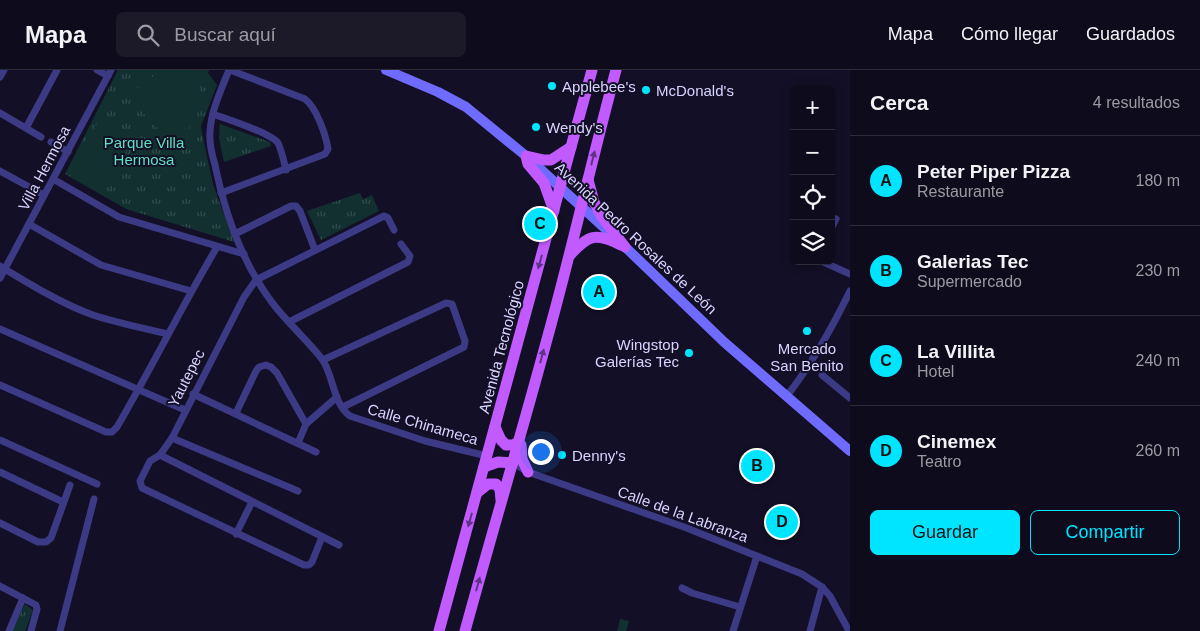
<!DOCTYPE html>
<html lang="es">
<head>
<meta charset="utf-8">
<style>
  body { margin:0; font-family:Helvetica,sans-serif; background:#1c1929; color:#f1f3f6 }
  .controls { position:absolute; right:15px; top:15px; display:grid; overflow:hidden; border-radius:8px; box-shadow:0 2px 12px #0003 }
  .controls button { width:45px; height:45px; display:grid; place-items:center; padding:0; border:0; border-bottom:1px solid #2e2b3b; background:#0e0b1c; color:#f1f3f6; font:25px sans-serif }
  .you { position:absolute; left:540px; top:381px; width:18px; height:18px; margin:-12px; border:4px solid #fff; border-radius:50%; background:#1a73e8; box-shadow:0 0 0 8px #1a73e833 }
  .badge { display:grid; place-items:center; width:32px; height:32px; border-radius:50%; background:#00e5ff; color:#111; font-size:16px; font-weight:700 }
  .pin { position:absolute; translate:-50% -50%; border:2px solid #fff; box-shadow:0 1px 5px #0006 }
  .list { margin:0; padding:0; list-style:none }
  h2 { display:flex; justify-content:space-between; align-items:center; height:65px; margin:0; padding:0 20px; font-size:21px }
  h2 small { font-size:16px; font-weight:400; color:#9b9ba3 }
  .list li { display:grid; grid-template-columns:32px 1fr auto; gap:15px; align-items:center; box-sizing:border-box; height:90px; padding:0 20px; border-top:1px solid #2e2b3b }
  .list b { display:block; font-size:19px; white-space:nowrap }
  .list p { margin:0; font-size:16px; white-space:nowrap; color:#9b9ba3 }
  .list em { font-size:16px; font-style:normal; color:#9b9ba3 }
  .actions { display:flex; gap:10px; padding:15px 20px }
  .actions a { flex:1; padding:11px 0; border:1px solid #00e5ff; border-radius:8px; text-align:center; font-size:18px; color:#00e5ff }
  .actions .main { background:#00e5ff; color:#111 }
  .icon { flex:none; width:28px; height:28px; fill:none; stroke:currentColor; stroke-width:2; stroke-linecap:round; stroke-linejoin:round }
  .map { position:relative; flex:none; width:850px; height:561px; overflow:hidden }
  header { display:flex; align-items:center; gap:30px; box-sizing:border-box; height:70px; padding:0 25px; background:#0e0b1c; border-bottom:1px solid #2e2b3b }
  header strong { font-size:24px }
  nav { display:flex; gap:28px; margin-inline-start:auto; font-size:18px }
  .search { width:350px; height:45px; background:#1c1929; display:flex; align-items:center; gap:12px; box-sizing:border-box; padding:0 18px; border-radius:8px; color:#9b9ba3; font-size:19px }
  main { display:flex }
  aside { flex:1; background:#0e0b1c }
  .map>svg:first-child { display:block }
</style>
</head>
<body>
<header>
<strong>Mapa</strong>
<div class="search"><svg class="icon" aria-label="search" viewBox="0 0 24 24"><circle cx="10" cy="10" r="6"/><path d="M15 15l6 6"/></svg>Buscar aquí</div>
<nav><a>Mapa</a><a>Cómo llegar</a><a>Guardados</a></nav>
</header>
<main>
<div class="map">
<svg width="850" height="561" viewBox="0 0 850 561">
  <defs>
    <pattern id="grass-tufts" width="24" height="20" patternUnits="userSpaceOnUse" patternTransform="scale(1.25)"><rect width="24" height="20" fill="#12302f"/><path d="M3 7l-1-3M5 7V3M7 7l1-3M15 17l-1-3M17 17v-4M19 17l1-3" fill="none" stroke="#344d4e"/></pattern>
  </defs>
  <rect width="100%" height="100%" fill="#130f26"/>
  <g fill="url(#grass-tufts)">
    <polygon points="118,0 209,0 208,3 217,15 201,56 203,68 213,114 234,172 126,139 65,104"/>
    <polygon points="220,54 270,72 271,76 224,92 219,68"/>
    <polygon points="360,123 363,129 372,125 379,141 321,170 307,141"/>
    <polygon points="25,534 33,540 25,561 12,561"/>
  </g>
  <g fill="#12302f">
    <path d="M161,0H192C212,24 194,59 173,75L132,31L133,22Z"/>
    <polygon points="100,48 134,66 108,117 73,99"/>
    <polygon points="620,549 629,551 626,561 617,561"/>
  </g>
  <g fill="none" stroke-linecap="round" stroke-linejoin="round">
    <g stroke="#3d3a85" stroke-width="7">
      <polyline points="97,0 108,6"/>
      <path d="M229,0C221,20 211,41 210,62C209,73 212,85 215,95C225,144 243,195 274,235C288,253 307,270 322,289C334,306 332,332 350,346L425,371L487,386"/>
      <polyline points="0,7 4,0"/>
      <polyline points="0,43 41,67"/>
      <path d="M213,44C226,49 271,63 278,73C282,81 284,92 286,100"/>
      <polyline points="26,58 57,0"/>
      <polyline points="51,72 68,82"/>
      <polyline points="0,101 44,125"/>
      <polyline points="53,109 119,147 244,184"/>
      <path d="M221,123L325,84L328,79C326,65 316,37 305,29L230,0"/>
      <polyline points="29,154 101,195 191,221"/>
      <polyline points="831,159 836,149"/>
      <polyline points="235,164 291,136 296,136 300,141 315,180"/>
      <polyline points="821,191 850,204"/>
      <path d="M0,196C28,213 62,234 93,245C117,253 143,258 168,264"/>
      <polyline points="0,208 111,0"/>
      <polyline points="289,252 408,192 410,186 401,174"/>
      <polyline points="0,259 185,340"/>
      <polyline points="323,290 446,233 452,234 465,271 464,277 343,337"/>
      <polyline points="822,305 850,328"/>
      <path d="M0,315L106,362H112L117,357C152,297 182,236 217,177"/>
      <polyline points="193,324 316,382"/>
      <path d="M786,327C811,295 832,258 850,221"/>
      <polyline points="236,343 256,301 259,297 266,295 271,297 277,303 306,354 298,373"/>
      <polyline points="306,354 337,327"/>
      <polyline points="172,368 298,421"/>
      <polyline points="0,370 97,414"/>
      <polyline points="160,385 339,475"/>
      <polyline points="513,393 528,402 684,457 802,504 822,517 830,526 849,561"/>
      <polyline points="0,402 63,432"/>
      <polyline points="0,453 38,472 46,472 51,468 70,415"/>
      <polyline points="236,464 252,432"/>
      <polyline points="322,467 312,492 309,495 304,495 142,418 140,411 150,391 160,385 172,368 244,227 256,210 384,146 388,148 394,160"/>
      <polyline points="0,516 36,535 37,539 31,561"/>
      <polyline points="682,518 692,523 740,537"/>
      <polyline points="9,561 23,528"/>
      <polyline points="60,561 94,429"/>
      <polyline points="733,561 757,486"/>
      <polyline points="810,561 822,517"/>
    </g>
    <g stroke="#6f6bff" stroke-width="10">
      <polyline points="386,0 438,22 466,37 526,86 609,162"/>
      <polyline points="620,172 724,272 850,381"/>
    </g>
    <g stroke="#c25bff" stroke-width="11">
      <polyline points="588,110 594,132 602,147 625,177"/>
      <polyline points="554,141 544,113 528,94 526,86 544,90 551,90 571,77"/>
      <path d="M570,185C588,165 596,162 621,175"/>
      <polyline points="495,357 501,370 506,375 513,375 519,372"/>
      <polyline points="521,375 522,389 528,402"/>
      <polyline points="484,397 498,392 513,393"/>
      <polyline points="478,422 488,414 496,414 500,419 501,430"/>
      <polyline points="439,561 592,0"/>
      <path d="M465,561C495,452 527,345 556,236C577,157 595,78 616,0"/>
    </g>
  </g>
  <defs><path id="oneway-solid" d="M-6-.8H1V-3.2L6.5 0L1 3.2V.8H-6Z" transform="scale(1.25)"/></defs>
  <g fill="#623188">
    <use href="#oneway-solid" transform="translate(593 88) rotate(-76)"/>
    <use href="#oneway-solid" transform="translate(540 192) rotate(105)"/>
    <use href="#oneway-solid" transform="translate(542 286) rotate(-75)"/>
    <use href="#oneway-solid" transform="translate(470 450) rotate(105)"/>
    <use href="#oneway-solid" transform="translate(478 514) rotate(-75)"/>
  </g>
  <g fill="#00e5ff" stroke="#130f26" stroke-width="2">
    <circle cx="552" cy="16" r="5"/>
    <circle cx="646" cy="20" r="5"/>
    <circle cx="536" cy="57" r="5"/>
    <circle cx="807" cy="261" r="5"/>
    <circle cx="689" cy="283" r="5"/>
    <circle cx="562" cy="385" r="5"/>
  </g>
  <g text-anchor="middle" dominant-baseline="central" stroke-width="4" stroke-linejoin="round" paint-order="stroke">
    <g font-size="15" fill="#d9d4ff" stroke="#130f26" text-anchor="start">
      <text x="562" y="16">Applebee's</text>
      <text x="656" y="20">McDonald's</text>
      <text x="546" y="57">Wendy's</text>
      <text x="679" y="274" text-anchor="end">Wingstop<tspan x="679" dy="17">Galerías Tec</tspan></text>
      <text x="807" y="278" text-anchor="middle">Mercado<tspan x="807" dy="17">San Benito</tspan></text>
      <text x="572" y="385">Denny's</text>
    </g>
    <g font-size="15" fill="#5fe0c0" stroke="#130f26">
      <text x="144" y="72">Parque Villa<tspan x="144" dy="17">Hermosa</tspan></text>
    </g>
    <g font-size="15" fill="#d9d4ff" stroke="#130f26">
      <text transform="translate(44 98) rotate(-62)">Villa Hermosa</text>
      <text transform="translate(636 168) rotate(43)">Avenida Pedro Rosales de León</text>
      <text transform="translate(501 277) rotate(-75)">Avenida Tecnológico</text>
      <text transform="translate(186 308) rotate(-63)">Yautepec</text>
      <text transform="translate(423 354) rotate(16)">Calle Chinameca</text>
      <text transform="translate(683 444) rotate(20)">Calle de la Labranza</text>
    </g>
  </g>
</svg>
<div class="controls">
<button>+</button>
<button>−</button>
<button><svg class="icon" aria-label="locate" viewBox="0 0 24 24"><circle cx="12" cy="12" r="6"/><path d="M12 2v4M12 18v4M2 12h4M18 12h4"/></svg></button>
<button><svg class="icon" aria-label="layers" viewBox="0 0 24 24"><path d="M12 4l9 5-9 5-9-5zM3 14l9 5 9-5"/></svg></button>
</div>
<div class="you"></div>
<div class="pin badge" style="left:599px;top:222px">A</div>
<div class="pin badge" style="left:757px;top:396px">B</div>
<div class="pin badge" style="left:540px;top:154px">C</div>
<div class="pin badge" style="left:782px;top:452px">D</div>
</div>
<aside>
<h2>Cerca<small>4 resultados</small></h2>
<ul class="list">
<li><span class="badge">A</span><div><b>Peter Piper Pizza</b><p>Restaurante</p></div><em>180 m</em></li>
<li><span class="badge">B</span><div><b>Galerias Tec</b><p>Supermercado</p></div><em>230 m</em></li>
<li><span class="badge">C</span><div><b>La Villita</b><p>Hotel</p></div><em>240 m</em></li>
<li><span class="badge">D</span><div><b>Cinemex</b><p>Teatro</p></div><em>260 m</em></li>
</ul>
<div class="actions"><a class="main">Guardar</a><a>Compartir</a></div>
</aside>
</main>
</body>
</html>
